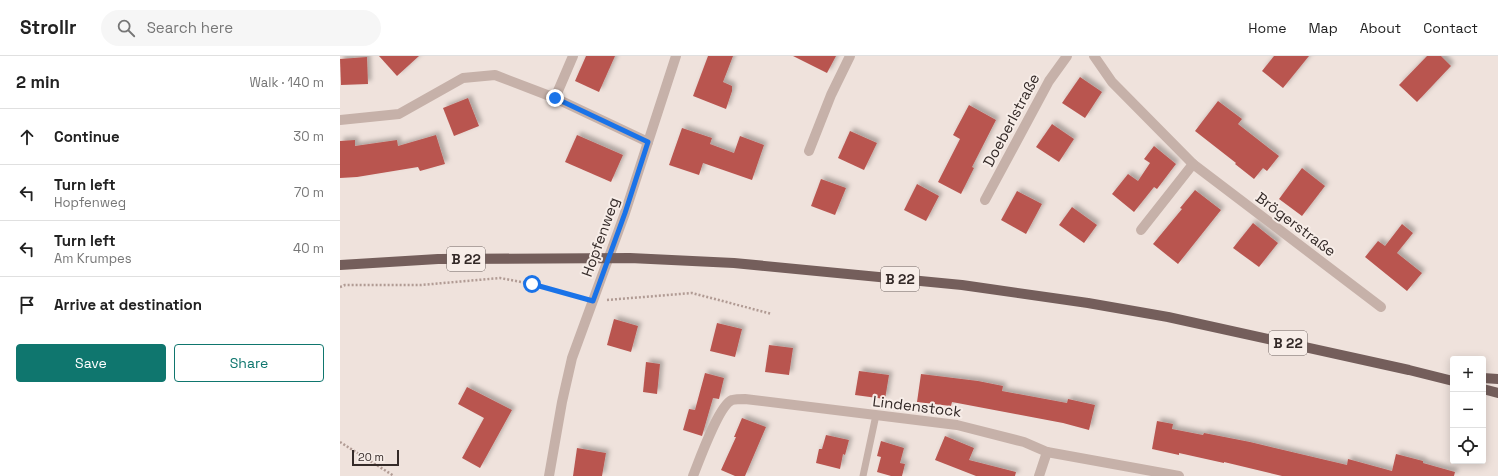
<!DOCTYPE html>
<html lang="en">
<head>
<meta charset="utf-8">
<style>
  body { margin:0; font-family:"Space Grotesk",sans-serif; background:#f6f6f6; color:#222 }
  .controls { position:absolute; right:12px; bottom:12px; display:grid; overflow:hidden; border-radius:4px; box-shadow:0 2px 10px #0003 }
  .controls button { width:36px; height:36px; display:grid; place-items:center; padding:0; border:0; border-bottom:1px solid #e0e0e0; background:#fff; color:#222; font:20px sans-serif }
  .scale { position:absolute; left:12px; bottom:10px; width:47px; box-sizing:border-box; padding-left:4px; border:2px solid #342a28; border-top:0; font-size:11px; line-height:14px; white-space:nowrap; color:#342a28; -webkit-text-stroke:3px #f7ede8; paint-order:stroke }
  .stop { position:absolute; width:12px; height:12px; margin:-9px; border:3px solid #1a73e8; border-radius:50%; background:#fff }
  .stop.end { background:#1a73e8; border-color:#fff; box-shadow:0 1px 4px #0008 }
  .list { margin:0; padding:0; list-style:none }
  h2 { display:flex; justify-content:space-between; align-items:center; height:52px; margin:0; padding:0 16px; font-size:17px }
  h2 small { font-size:13px; font-weight:400; color:#767676 }
  .list li { display:grid; grid-template-columns:26px 1fr auto; gap:12px; align-items:center; box-sizing:border-box; height:56px; padding:0 16px; border-top:1px solid #e0e0e0 }
  .list b { display:block; font-size:15px; white-space:nowrap }
  .list p { margin:0; font-size:13px; white-space:nowrap; color:#767676 }
  .list em { font-size:13px; font-style:normal; color:#767676 }
  .actions { display:flex; gap:8px; padding:12px 16px }
  .actions a { flex:1; padding:9px 0; border:1px solid #0f766e; border-radius:4px; text-align:center; font-size:14px; color:#0f766e }
  .actions .main { background:#0f766e; color:#fff }
  .icon { flex:none; width:22px; height:22px; fill:none; stroke:currentColor; stroke-width:2; stroke-linecap:round; stroke-linejoin:round }
  .map { position:relative; flex:none; width:1158px; height:420px; overflow:hidden }
  header { display:flex; align-items:center; gap:24px; box-sizing:border-box; height:56px; padding:0 20px; background:#fff; border-bottom:1px solid #e0e0e0 }
  header strong { font-size:19px }
  nav { display:flex; gap:22px; margin-inline-start:auto; font-size:14px }
  .search { width:280px; height:36px; background:#f6f6f6; display:flex; align-items:center; gap:10px; box-sizing:border-box; padding:0 14px; border-radius:22px; color:#767676; font-size:15px }
  main { display:flex }
  aside { flex:1; background:#fff }
  .map>svg:first-child { display:block }
</style>
</head>
<body>
<header>
<strong>Strollr</strong>
<div class="search"><svg class="icon" aria-label="search" viewBox="0 0 24 24"><circle cx="10" cy="10" r="6"/><path d="M15 15l6 6"/></svg>Search here</div>
<nav><a>Home</a><a>Map</a><a>About</a><a>Contact</a></nav>
</header>
<main>
<aside>
<h2>2 min<small>Walk · 140 m</small></h2>
<ul class="list">
<li><svg class="icon" aria-label="ahead" viewBox="0 0 24 24"><path d="M12 20V5M6 11l6-6 6 6"/></svg><div><b>Continue</b></div><em>30 m</em></li>
<li><svg class="icon" aria-label="left" viewBox="0 0 24 24"><path d="M17 20v-9H6M10 6l-5 5 5 5"/></svg><div><b>Turn left</b><p>Hopfenweg</p></div><em>70 m</em></li>
<li><svg class="icon" aria-label="left" viewBox="0 0 24 24"><path d="M17 20v-9H6M10 6l-5 5 5 5"/></svg><div><b>Turn left</b><p>Am Krumpes</p></div><em>40 m</em></li>
<li><svg class="icon" aria-label="arrive" viewBox="0 0 24 24"><path d="M6 21V4h12l-3 4 3 4H6"/></svg><div><b>Arrive at destination</b></div></li>
</ul>
<div class="actions"><a class="main">Save</a><a>Share</a></div>
</aside>
<div class="map">
<svg width="1158" height="420" viewBox="0 0 1158 420">
  <defs>
    <filter id="shadow"><feDropShadow dx="3.5" dy="-3.5" stdDeviation="2" flood-color="#0004"/></filter>
  </defs>
  <rect width="100%" height="100%" fill="#efe2dc"/>
  <g fill="#b95550" filter="url(#shadow)">
    <polygon points="39,0 79,0 57,20"/>
    <polygon points="246,0 275,0 259,36 235,25"/>
    <polygon points="368,0 393,0 383,26 392,30 392,35 386,53 353,40"/>
    <polygon points="453,0 496,0 487,17"/>
    <polygon points="934,0 969,0 943,32 922,15"/>
    <polygon points="1087,0 1101,0 1111,10 1077,46 1059,29"/>
    <polygon points="27,1 28,28 1,29 0,3"/>
    <polygon points="740,21 762,36 745,62 722,47"/>
    <polygon points="128,42 139,70 114,80 103,52"/>
    <polygon points="878,45 902,63 898,68 939,100 927,115 923,112 914,123 895,108 896,107 855,75"/>
    <polygon points="629,49 656,64 632,111 634,112 621,138 598,126 620,83 613,79"/>
    <polygon points="712,68 734,83 719,106 696,91"/>
    <polygon points="342,72 372,82 370,88 394,97 400,80 424,89 412,124 363,107 359,119 329,109"/>
    <polygon points="510,75 537,87 524,114 498,102"/>
    <polygon points="96,79 105,108 80,115 78,111 17,121 0,122 0,85 15,84 15,90 57,84 58,90"/>
    <polygon points="237,79 283,99 271,126 225,106"/>
    <polygon points="814,90 836,108 817,133 814,131 794,156 772,138 788,118 798,125 810,107 804,103"/>
    <polygon points="962,112 985,130 962,160 939,143"/>
    <polygon points="481,123 506,132 495,159 471,150"/>
    <polygon points="577,128 599,140 586,165 564,154"/>
    <polygon points="855,134 881,154 838,208 813,188 842,153 840,152"/>
    <polygon points="677,135 702,148 686,178 661,164"/>
    <polygon points="732,151 757,169 744,187 719,169"/>
    <polygon points="913,167 938,187 919,211 893,192"/>
    <polygon points="1062,168 1073,177 1057,197 1082,217 1067,235 1025,201 1038,185 1045,190"/>
    <polygon points="274,263 298,270 291,296 267,289"/>
    <polygon points="377,267 402,273 395,301 370,295"/>
    <polygon points="429,289 453,292 449,319 425,316"/>
    <polygon points="306,306 320,308 317,338 303,336"/>
    <polygon points="519,315 549,319 545,343 515,339"/>
    <polygon points="365,317 384,322 379,343 373,342 362,380 343,374 349,353 355,354"/>
    <polygon points="581,318 638,325 663,330 662,335 727,347 728,343 755,349 749,374 723,367 612,346 611,350 577,346"/>
    <polygon points="127,331 172,354 140,412 122,402 144,362 118,348"/>
    <polygon points="402,362 426,371 405,420 395,420 381,414 396,381 394,381"/>
    <polygon points="817,365 833,368 832,373 863,379 864,377 910,386 1007,409 1008,403 1052,415 1056,398 1083,405 1083,407 1115,416 1114,420 942,420 884,406 884,407 839,397 839,399 812,393"/>
    <polygon points="486,379 509,384 505,399 503,398 500,413 476,407 479,393 482,393"/>
    <polygon points="605,380 634,392 629,404 676,416 675,420 636,420 595,404"/>
    <polygon points="541,385 564,392 560,407 565,408 562,420 551,420 537,416 541,401 537,400"/>
    <polygon points="237,392 266,397 262,420 233,420"/>
  </g>
  <g fill="none" stroke-linecap="round" stroke-linejoin="round">
    <g stroke="#b19b94" stroke-width="2.5" stroke-dasharray="2 2" stroke-linecap="butt">
      <polyline points="0,231 5,229 81,229 160,222 192,228 242,242"/>
      <polyline points="267,244 352,237 432,258"/>
      <polyline points="0,386 54,420"/>
    </g>
    <polyline stroke="#c6b1a9" stroke-width="7" points="523,420 536,359"/>
    <g stroke="#c6b1a9" stroke-width="10">
      <polyline points="754,0 772,26 853,108 1041,251"/>
      <polyline points="215,42 233,0"/>
      <polyline points="0,64 59,58 123,22 155,19 215,42 308,86"/>
      <polyline points="469,95 491,39 510,0"/>
      <polyline points="645,144 709,25 727,0"/>
      <polyline points="801,174 853,108"/>
      <polyline points="209,420 222,346 232,302 285,157 336,0"/>
      <path d="M353,420C359,405 379,349 392,344C396,343 401,343 405,343L617,369L684,386L707,396L839,420"/>
      <polyline points="699,420 707,396"/>
    </g>
    <g stroke="#745e5b" stroke-width="10">
      <polyline points="0,209 98,203 290,202 394,207 622,229 748,247 828,261 1069,314 1113,325"/>
      <polyline points="1143,322 1158,323"/>
      <polyline points="1143,333 1158,337"/>
    </g>
  </g>
  <g fill="none" stroke-linecap="round" stroke-linejoin="round">
    <polyline stroke="#1a73e8" stroke-width="5" points="192,228 253,245 285,157 308,86 215,42"/>
  </g>
  <g text-anchor="middle" dominant-baseline="central" stroke-width="4" stroke-linejoin="round" paint-order="stroke">
    <g fill="#f7ede8" stroke="#6e6462" stroke-width="1">
      <rect x="107" y="191" width="38" height="24" rx="3"/>
      <rect x="541" y="211" width="38" height="24" rx="3"/>
      <rect x="929" y="275" width="38" height="24" rx="3"/>
    </g>
    <g font-size="14" font-weight="bold" fill="#342a28">
      <text x="126" y="203">B 22</text>
      <text x="560" y="223">B 22</text>
      <text x="948" y="287">B 22</text>
    </g>
    <g font-size="15" fill="#342a28" stroke="#f7ede8">
      <text transform="translate(671 64) rotate(-62)">Doeberlstraße</text>
      <text transform="translate(956 168) rotate(37)">Brögerstraße</text>
      <text transform="translate(260 181) rotate(-70)">Hopfenweg</text>
      <text transform="translate(577 350) rotate(7)">Lindenstock</text>
    </g>
  </g>
</svg>
<div class="controls">
<button>+</button>
<button>−</button>
<button><svg class="icon" aria-label="locate" viewBox="0 0 24 24"><circle cx="12" cy="12" r="6"/><path d="M12 2v4M12 18v4M2 12h4M18 12h4"/></svg></button>
</div>
<div class="scale">20 m</div>
<div class="stop" style="left:192px;top:228px"></div>
<div class="stop end" style="left:215px;top:42px"></div>
</div>
</main>
</body>
</html>
